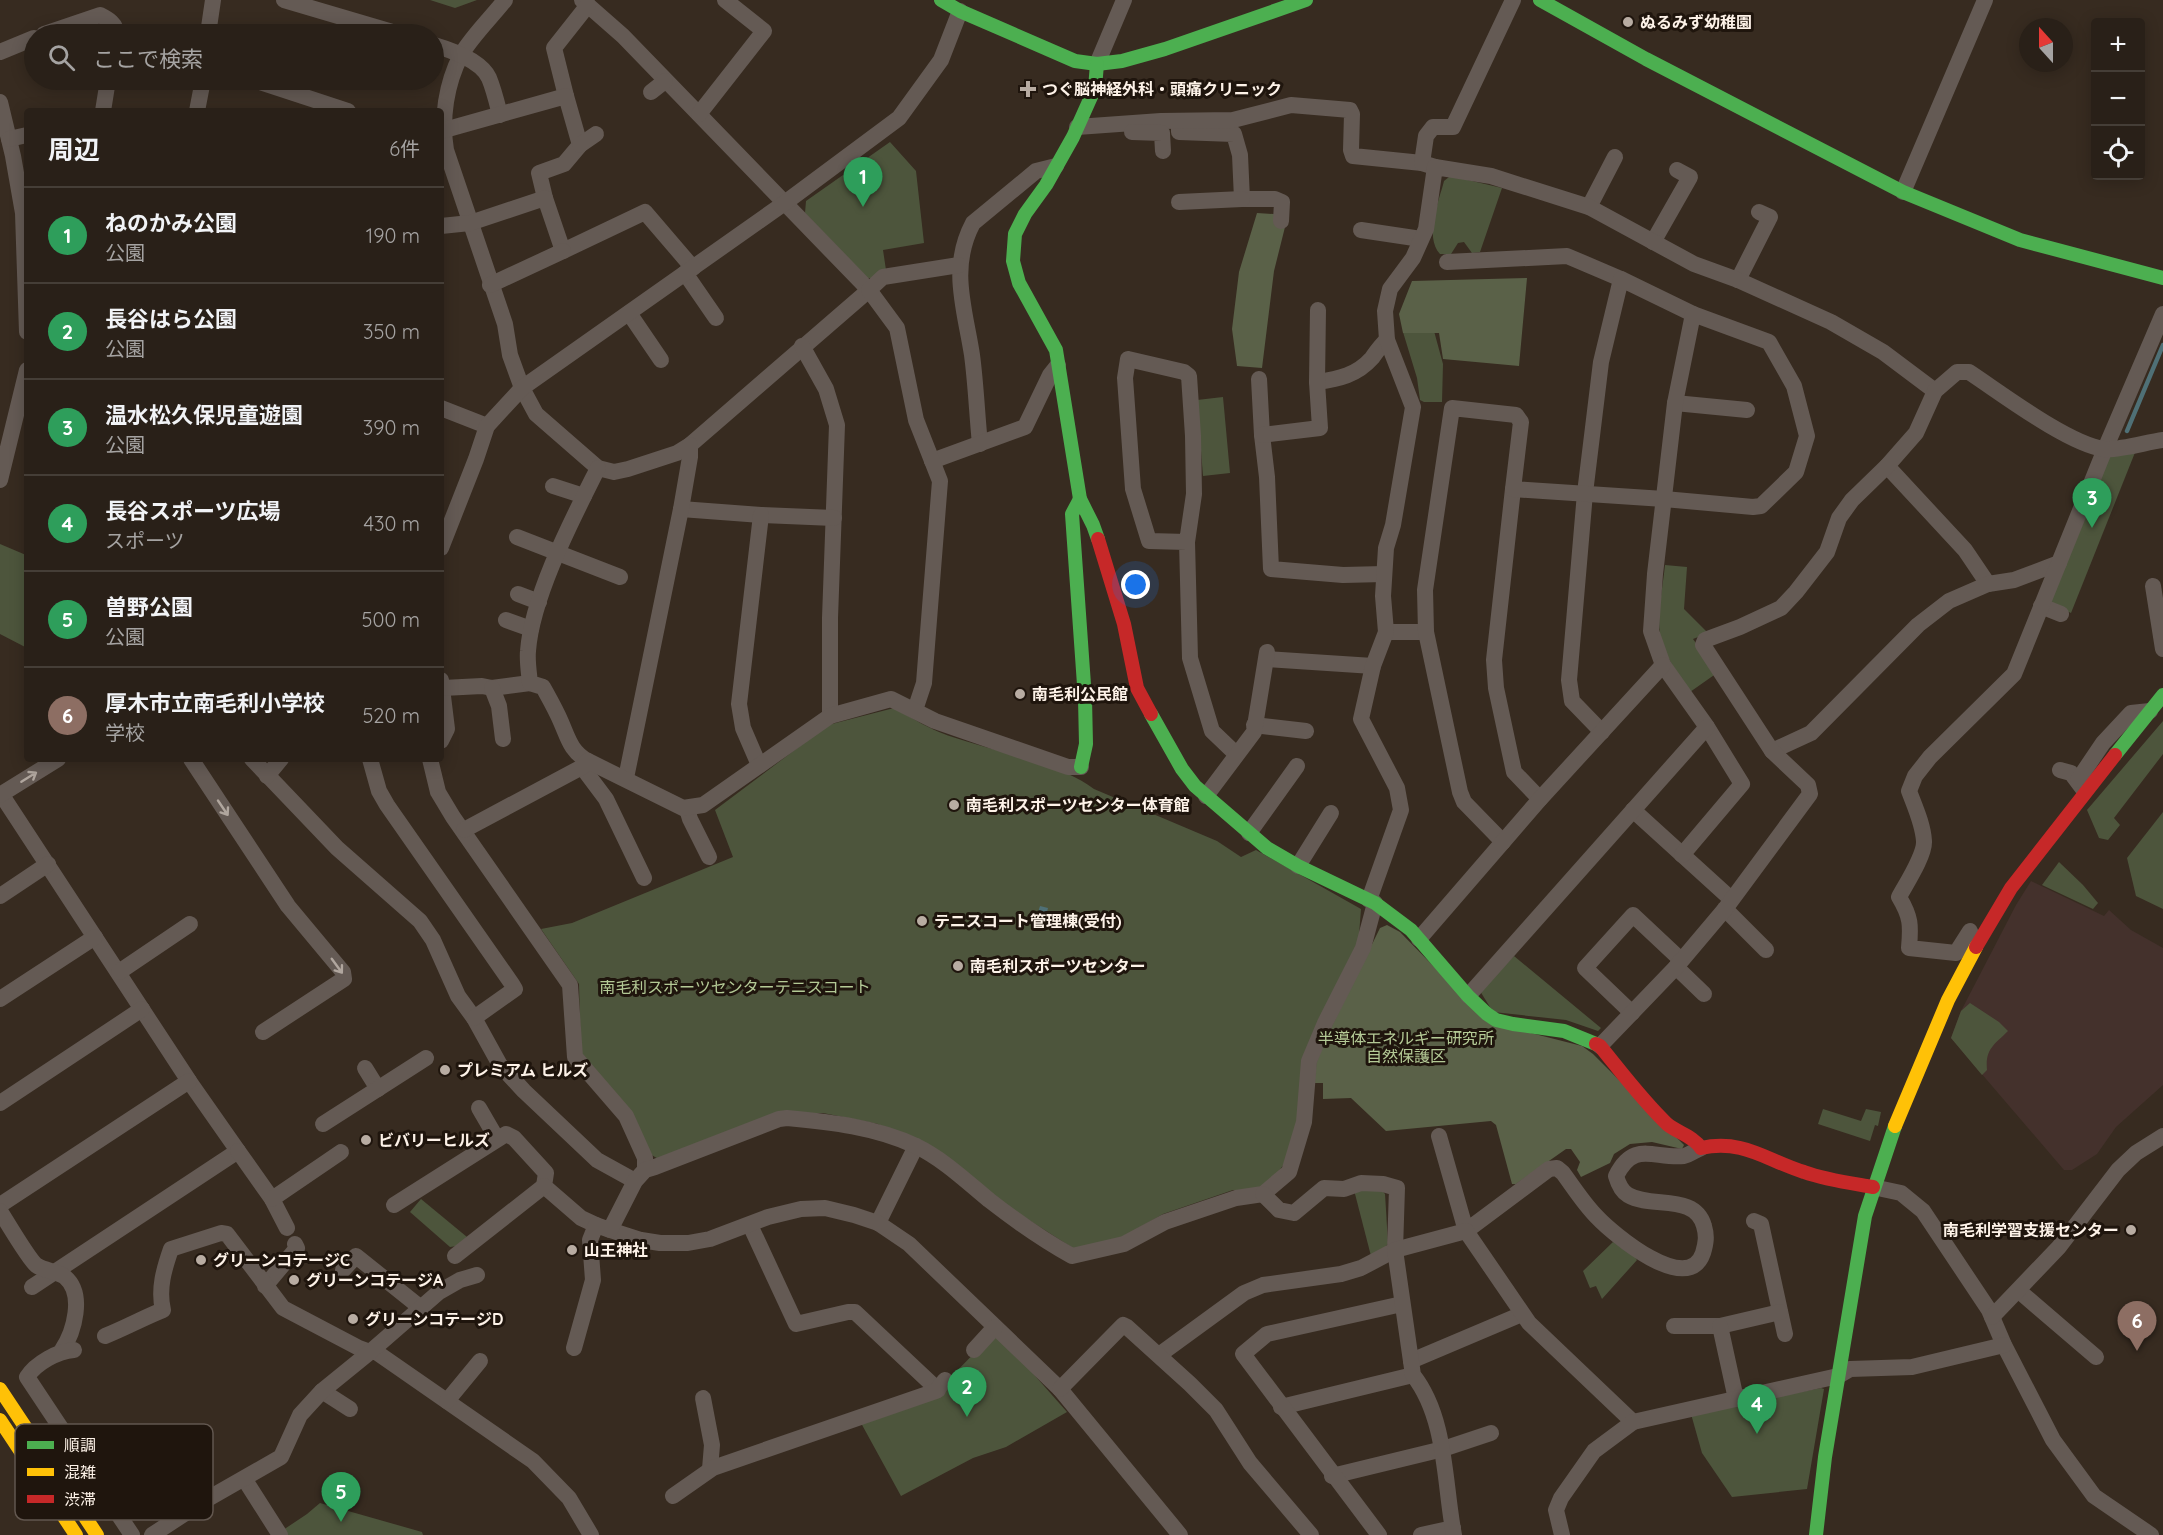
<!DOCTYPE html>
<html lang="ja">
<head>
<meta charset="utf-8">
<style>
  body { margin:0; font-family:Quicksand,"Noto Sans JP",sans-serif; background:#312821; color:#f1f3f6 }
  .controls { position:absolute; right:18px; top:18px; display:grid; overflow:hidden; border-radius:6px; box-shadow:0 3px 15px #0003 }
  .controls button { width:54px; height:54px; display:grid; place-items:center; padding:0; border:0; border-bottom:2px solid #453e37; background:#292018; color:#f1f3f6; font:30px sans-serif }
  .compass { position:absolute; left:2019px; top:18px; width:54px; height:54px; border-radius:50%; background:#292018; box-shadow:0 3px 15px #0003; rotate:339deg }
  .you { position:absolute; left:1136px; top:585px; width:21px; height:21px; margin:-15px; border:4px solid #fff; border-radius:50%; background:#1a73e8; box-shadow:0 0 0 9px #1a73e833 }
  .badge { display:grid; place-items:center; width:39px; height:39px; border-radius:50%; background:#ea580c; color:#fff; font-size:20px; font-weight:700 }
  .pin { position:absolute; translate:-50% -50px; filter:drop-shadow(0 2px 3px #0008) }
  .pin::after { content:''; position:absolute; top:32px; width:21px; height:18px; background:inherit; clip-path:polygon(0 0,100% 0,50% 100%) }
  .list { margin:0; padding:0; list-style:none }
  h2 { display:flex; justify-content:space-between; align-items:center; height:78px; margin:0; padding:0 24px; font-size:26px }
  h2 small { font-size:20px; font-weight:400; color:#a5a3a2 }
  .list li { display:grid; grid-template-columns:39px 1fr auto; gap:18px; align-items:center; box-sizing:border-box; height:96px; padding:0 24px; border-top:2px solid #453e37 }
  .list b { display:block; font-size:22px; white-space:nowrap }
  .list p { margin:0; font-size:20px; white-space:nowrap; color:#a5a3a2 }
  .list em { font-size:20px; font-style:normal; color:#a5a3a2 }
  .icon { flex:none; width:33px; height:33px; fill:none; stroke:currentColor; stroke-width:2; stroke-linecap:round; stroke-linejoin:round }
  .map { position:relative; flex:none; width:2163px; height:1535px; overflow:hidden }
  .search { position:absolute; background:#292018; box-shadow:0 3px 15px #0003; left:24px; top:24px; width:420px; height:66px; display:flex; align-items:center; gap:15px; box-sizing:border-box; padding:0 21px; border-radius:33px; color:#a5a3a2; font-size:22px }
  .panel { position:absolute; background:#292018; box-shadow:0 3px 15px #0003; left:24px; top:108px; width:420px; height:654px; border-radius:6px }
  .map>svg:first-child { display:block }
</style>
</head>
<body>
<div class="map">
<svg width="2163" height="1535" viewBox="0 0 2163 1535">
  <rect width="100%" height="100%" fill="#372b20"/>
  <polygon fill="#44312c" points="2031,881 2104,916 2109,910 2131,930 2163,948 2163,1085 2116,1127 2097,1154 2072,1170 2064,1170 1951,1038 1961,1011 2016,905"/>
  <g fill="#4d553c">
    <polygon points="430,0 477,0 455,8"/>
    <polygon points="890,142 916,171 924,243 883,250 886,270 875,278 867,278 805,213 806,201"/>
    <path d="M1449,177H1455L1502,188L1480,252L1472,253L1464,242L1458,243L1451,254H1440C1424,236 1439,201 1444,181Z"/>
    <polygon points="1431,320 1443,364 1442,402 1424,402 1420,400 1417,378 1403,332"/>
    <polygon points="1223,397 1230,473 1203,476 1197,400"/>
    <polygon points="2136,450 2071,613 2049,603 2108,453"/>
    <polygon points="0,544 26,555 24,559 27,560 27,648 0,634"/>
    <path d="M1665,565L1687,567L1684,609L1708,633L1693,639L1717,673L1690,692C1679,675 1666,659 1661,639C1656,619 1663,586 1665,565Z"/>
    <path d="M894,708C909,716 924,726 939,732C986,751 1054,759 1094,789L1217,841L1241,857L1256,850L1361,909L1358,948L1284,1164L1274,1178L1261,1190H1233L1163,1214L1123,1237L1076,1250L878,1124L823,1113H778L660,1160L650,1154L581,1057L579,984L541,929L572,923L733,857L715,810L828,725Z"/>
    <polygon points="2163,721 2163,754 2114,818 2120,825 2108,840 2099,838 2087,810"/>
    <polygon points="2163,812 2163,909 2136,896 2127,858"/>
    <polygon points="2059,862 2083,885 2098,903 2093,909 2042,885"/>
    <polygon points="1514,956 1601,1028 1598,1031 1566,1020 1493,1012 1480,991"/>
    <path d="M1970,1003L1999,1022L2008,1031C1994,1045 1985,1049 1987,1070L1982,1075L1951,1038L1961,1011Z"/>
    <polygon points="1823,1109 1861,1121 1866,1109 1881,1112 1878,1126 1875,1125 1870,1141 1818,1124"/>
    <polygon points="1378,1186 1385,1194 1388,1243 1384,1250 1371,1256 1354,1190"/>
    <polygon points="421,1199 467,1237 457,1246 450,1247 410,1212"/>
    <polygon points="1613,1242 1632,1253 1637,1260 1602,1299 1596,1286 1590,1288 1583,1271"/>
    <polygon points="993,1334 1014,1352 1067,1412 1006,1447 973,1458 901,1496 861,1423 948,1380"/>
    <polygon points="1821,1388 1824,1389 1807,1489 1732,1497 1702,1453 1691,1414"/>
    <polygon points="320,1503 422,1532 423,1535 286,1535 283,1530 307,1514"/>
  </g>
  <g fill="#5a6148">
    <polygon points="1257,213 1288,215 1274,271 1262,368 1237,366 1232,329 1239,272"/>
    <polygon points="1527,278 1519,366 1443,359 1439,333 1403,333 1399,314 1412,281"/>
    <polygon points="1387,925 1400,932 1488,1022 1582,1046 1593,1054 1684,1145 1682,1149 1652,1142 1630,1144 1614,1154 1610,1163 1581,1177 1577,1170 1580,1162 1571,1149 1566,1149 1516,1184 1512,1184 1496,1125 1491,1121 1386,1131 1351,1098 1323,1099 1323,1083 1314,1083 1317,1062 1323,1044 1380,928"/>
  </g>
  <polygon fill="#4f7076" points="1040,906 1048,908 1043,928 1034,925"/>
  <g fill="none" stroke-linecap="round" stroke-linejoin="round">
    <polyline stroke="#4f7076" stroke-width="4.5" points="2127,431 2163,345"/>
    <g stroke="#645a54" stroke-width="16">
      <polyline points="284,0 399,34"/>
      <path d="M505,0C491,18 472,36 461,55C446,84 441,119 446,150L505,324L510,355L522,388L536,414L598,468L614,472L628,469L677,453L690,445L869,290L623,36L582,0"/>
      <path d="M44,34L100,15C108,19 117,24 116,34"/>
      <polyline points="208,34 213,0"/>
      <path d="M434,45C451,50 481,61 489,78C494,90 497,103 500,115"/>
      <polyline points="0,52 34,38"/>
      <polyline points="1097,64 1124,0"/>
      <polyline points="254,80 348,111"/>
      <polyline points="651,92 665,81"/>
      <polyline points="566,96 554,48 588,5"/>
      <polyline points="0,102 13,156 23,213 27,332"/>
      <polyline points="103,111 108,80"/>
      <polyline points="197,111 203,80"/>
      <polyline points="699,114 764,31 725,0"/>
      <polyline points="1179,121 1179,132 1234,134 1240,155 1242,199 1275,199 1282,202 1281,221"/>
      <polyline points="1077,127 1161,121 1233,120 1291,105 1350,110 1352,114 1351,150 1353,156 1422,163 1435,167"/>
      <polyline points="441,131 566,96 580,145 564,164 539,173 545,198"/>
      <polyline points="1132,132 1162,133 1163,151"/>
      <polyline points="9,139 27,135"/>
      <polyline points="580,145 596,134"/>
      <polyline points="1422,163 1426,136 1433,127 1453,127 1513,0"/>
      <polyline points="1903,192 1985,0"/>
      <polyline points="1179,202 1242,199"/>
      <polyline points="1589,207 1615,157"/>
      <polyline points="441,226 470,223 545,198 563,251 645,212 693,268"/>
      <polyline points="1361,230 1421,239"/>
      <polyline points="1653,242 1690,177 1677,170"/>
      <polyline points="1447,262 1567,256 1621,279"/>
      <polyline points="685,273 716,318"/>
      <polyline points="1738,280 1770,217 1759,212"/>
      <polyline points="490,285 563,251"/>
      <polyline points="629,313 661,360"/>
      <polyline points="802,346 826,389 837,425 830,618 830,716"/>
      <polyline points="1259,379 1262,435 1267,477 1271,569 1343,575 1384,574"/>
      <path d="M1317,382C1339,379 1357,375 1372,358C1377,351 1381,345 1387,340"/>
      <polyline points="1675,403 1747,410"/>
      <polyline points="441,408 487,426"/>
      <polyline points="1262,435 1320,428 1317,382 1318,310"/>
      <path d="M980,444C977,415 976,385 972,355C965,309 949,268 973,223L1036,171L1056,166"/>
      <polyline points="932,461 1025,427 1050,375 1058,365"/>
      <polyline points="1887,466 1965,550 1988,584"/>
      <polyline points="0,480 27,370"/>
      <polyline points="553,486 584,496"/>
      <polyline points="1513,489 1494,660 1496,688 1514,772 1540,799"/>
      <polyline points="681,509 761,515 834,518"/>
      <polyline points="517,537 620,577"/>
      <polyline points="1187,542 1149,541 1133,489 1125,378 1128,359 1184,372 1189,376 1193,436 1194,494 1187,542 1190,658 1212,731 1236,754"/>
      <polyline points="441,548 476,459 487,426 522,388 786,202 899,118 941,60 960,11"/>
      <polyline points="2153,586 2163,649"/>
      <polyline points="518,594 539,602"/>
      <polyline points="2041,606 2061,614"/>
      <polyline points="506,620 531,629"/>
      <polyline points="1386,632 1426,632"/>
      <polyline points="1267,659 1373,666"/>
      <polyline points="441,680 447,729 441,741"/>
      <polyline points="443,688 482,686 492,688 530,683"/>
      <polyline points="492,688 499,706 503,739"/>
      <polyline points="915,710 924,683 940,481 916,420 897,328 869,290 883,277 959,265"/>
      <polyline points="1254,725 1306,731"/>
      <polyline points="1602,732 1572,701 1569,680 1585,493 1601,362 1621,279 1693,314"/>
      <polyline points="1772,751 1811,733 1918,625 1949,601 1988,584 2014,580 2059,563"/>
      <polyline points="191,759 288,906 343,972 344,979 263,1032"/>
      <polyline points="252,759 337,848 420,921 433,940 458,996 474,1018 500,1065 524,1091 597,1160 635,1181"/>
      <polyline points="370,759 379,791 387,805 512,984 515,989 474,1018"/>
      <polyline points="430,759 438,792 453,817 570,985 575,1057 626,1116 645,1158 645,1170"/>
      <path d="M588,761C571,752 568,738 561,722C556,710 549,698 543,687L530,683C529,673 527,661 528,651C532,596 573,518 598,468"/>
      <polyline points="759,765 743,728 739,704 761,515"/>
      <polyline points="582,767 606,799 644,878"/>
      <polyline points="2060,770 2071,773 2083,789"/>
      <polyline points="267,776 281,759"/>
      <polyline points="626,778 681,509 690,457 690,445"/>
      <polyline points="2078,780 2103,743 2131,713 2150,711"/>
      <polyline points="1,794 189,1081 238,1151 32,1287"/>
      <polyline points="0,795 58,759"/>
      <polyline points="1206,796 1254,732 1267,652"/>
      <polyline points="687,809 690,819 709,857"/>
      <polyline points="1633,810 1731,899"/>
      <polyline points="464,830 582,767 588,761 683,808 703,805 830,716 891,699 935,721 1068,767 1081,767"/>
      <polyline points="1249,833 1297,766"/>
      <polyline points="1503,842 1464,802 1460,792 1426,632 1425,590 1452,408 1516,415 1521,422 1513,489 1664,499 1753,507 1761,506 1796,472 1807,436 1794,386 1769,342 1693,314 1675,403 1655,574 1651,631 1663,665 1707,727 1742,784 1682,855"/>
      <polyline points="1298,866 1331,813"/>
      <polyline points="0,896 48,864"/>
      <polyline points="1369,900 1401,810 1397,788 1361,719 1373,666 1386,632 1383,596 1386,548 1393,525 1413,407 1387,340 1385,311 1390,289 1413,258 1426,229 1435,167 1491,176 1589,207 1694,264 1738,280 1831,322 1883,352 1935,391"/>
      <polyline points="1725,909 1766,950"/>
      <path d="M1970,931L1956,953L1909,948C1911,925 1911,917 1899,897C1906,884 1925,855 1924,841C1923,824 1915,807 1909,791L1915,776L1930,757L2014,674L2105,449L2163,314"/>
      <polyline points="1419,939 1540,799 1663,665"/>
      <polyline points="1676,967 1704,994"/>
      <polyline points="119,972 190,924"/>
      <polyline points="1468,996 1707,727"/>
      <polyline points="0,999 95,937"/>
      <polyline points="1632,1013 1585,968 1633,915 1681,960"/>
      <path d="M1600,1046L1676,967L1725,909L1810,794L1808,785L1772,751L1703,645L1705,640L1740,627L1781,608L1796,592L1827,552L1839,518L1852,500L1887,466L1916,433L1935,391L1957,372H1969C2001,393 2068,444 2104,449C2118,451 2147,442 2163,440"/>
      <polyline points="365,1068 378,1089"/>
      <polyline points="0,1103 142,1009"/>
      <polyline points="479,1108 497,1139"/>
      <polyline points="323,1124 426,1058"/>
      <path d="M1439,1136L1466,1231L1549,1169L1557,1168L1563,1173C1574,1188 1584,1204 1597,1217C1613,1234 1688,1297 1703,1253C1706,1243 1707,1236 1704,1226C1695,1193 1652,1209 1628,1195C1621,1191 1618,1183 1616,1176C1634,1140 1653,1159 1684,1156C1689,1155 1696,1150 1701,1148"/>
      <polyline points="238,1151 272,1199 287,1228"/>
      <polyline points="1873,1187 1901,1193 1923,1211 1989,1310 2004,1345 2053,1440 2094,1496 2151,1535"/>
      <polyline points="272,1199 341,1152"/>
      <polyline points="0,1205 189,1081"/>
      <polyline points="394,1205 506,1134 514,1138 546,1173 544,1186 581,1218 596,1225"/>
      <path d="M0,1211C7,1222 28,1258 36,1265C44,1271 58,1271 65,1277C85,1294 74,1332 62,1350"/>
      <polyline points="1754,1221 1761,1224 1785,1334"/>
      <polyline points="878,1223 916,1146"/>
      <polyline points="750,1225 796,1324 848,1312 855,1312 938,1390"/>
      <polyline points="610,1230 641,1240 660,1243 688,1243 710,1239 768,1217 801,1209 825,1208 854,1215 878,1223 909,1244 1060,1389 1180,1535"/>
      <polyline points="455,1256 544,1186"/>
      <polyline points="343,1270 356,1256 421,1308"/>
      <polyline points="265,1286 297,1248 295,1244"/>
      <polyline points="2019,1291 2096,1357"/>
      <polyline points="1992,1317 2059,1247 2118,1170 2136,1153 2163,1136"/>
      <polyline points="1674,1326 1720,1326 1780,1312"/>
      <polyline points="1720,1326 1736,1399"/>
      <path d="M105,1336C125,1328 143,1318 163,1310C158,1289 164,1269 171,1249L221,1233L227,1234L283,1308L359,1348L370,1352H376L533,1461L569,1498L591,1535"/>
      <path d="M574,1348L593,1280L590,1240L596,1225L610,1230L635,1181L645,1170L655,1167L779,1119L787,1118C830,1122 876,1127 916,1146C943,1159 966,1181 989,1200C1016,1221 1043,1240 1072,1256L1124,1244L1165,1222L1236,1198L1263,1194L1289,1172L1304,1122L1309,1061L1325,1023L1363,948L1375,903"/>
      <path d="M74,1350C58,1351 36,1363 27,1377L132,1535"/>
      <polyline points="974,1350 995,1327"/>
      <polyline points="1159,1355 1244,1293 1263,1285 1341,1274 1361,1268 1395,1250 1397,1188 1383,1184 1361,1183 1344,1189 1324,1188 1294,1213 1279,1210 1263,1194"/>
      <polyline points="1411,1361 1522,1314"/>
      <polyline points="1060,1389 1123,1325 1127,1327 1190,1384 1216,1410 1250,1463 1311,1535"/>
      <polyline points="322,1391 350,1409"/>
      <polyline points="703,1398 712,1445 710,1469"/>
      <polyline points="447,1401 480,1361"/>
      <polyline points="1281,1407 1413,1375"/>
      <polyline points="1332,1476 1443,1449 1491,1433"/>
      <polyline points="245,1480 280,1535"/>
      <polyline points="673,1496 713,1468 936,1391 945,1380"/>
      <polyline points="152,1535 204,1501 281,1457 300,1415 322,1391 370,1352 439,1292 460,1280 477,1275"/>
      <polyline points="1379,1535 1243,1354 1267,1334 1402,1304"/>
      <polyline points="1421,1535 1453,1528"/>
      <path d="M1454,1535C1444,1484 1447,1418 1413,1375L1395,1250L1466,1231L1529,1323L1633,1422L1838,1376L1850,1369L1912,1367L2004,1345"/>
      <polyline points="1562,1535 1556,1510 1561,1498 1594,1451 1633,1422"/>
    </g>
    <g stroke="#4caf50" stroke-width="14">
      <polyline points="941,0 960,11 1075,61 1097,64 1122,61 1165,49 1306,0"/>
      <polyline points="1540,0 1646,59 1903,192 2020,240 2163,278"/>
      <polyline points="1097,64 1095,88 1073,137 1046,185 1025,214 1015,234 1013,261 1019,283 1056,350 1080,499 1093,525 1098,539"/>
      <polyline points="1080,499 1072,514 1085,699 1086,744 1081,767"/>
      <polyline points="1151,714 1182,769 1195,786 1267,848 1298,866 1375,903 1411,930 1468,996 1487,1014 1496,1020 1513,1024 1564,1031 1596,1044"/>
      <polyline points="2115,755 2163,695"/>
      <polyline points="1816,1535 1825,1457 1865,1216 1895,1126"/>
    </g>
    <g stroke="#ffc107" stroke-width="14">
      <polyline points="1895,1126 1948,1000 1976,947"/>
      <polyline points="0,1389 97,1535"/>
      <polyline points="0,1420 76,1535"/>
    </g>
    <g stroke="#c62828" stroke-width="14">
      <polyline points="1098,539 1124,624 1137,688 1151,714"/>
      <polyline points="1976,947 2011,888 2115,755"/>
      <path d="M1596,1044L1600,1046C1622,1073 1642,1100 1667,1124C1678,1133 1693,1136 1701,1148C1743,1139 1766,1160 1804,1172C1826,1180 1850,1183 1873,1187"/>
    </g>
  </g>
  <defs><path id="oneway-shaft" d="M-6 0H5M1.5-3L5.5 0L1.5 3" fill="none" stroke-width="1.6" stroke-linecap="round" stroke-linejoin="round" transform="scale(1.5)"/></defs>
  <g stroke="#b0a69e">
    <use href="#oneway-shaft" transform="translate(29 777) rotate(-32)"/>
    <use href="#oneway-shaft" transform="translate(223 808) rotate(56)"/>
    <use href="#oneway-shaft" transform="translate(337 966) rotate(54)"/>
  </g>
  <g fill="#b8aca2" stroke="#1f150d" stroke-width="2">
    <circle cx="1628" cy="22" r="6"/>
    <path d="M1025 80h6v6h6v6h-6v6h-6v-6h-6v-6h6z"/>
    <circle cx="1020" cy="694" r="6"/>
    <circle cx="954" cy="805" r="6"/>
    <circle cx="922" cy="921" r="6"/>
    <circle cx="958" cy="966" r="6"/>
    <circle cx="445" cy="1070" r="6"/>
    <circle cx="366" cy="1140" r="6"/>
    <circle cx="2131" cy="1230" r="6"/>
    <circle cx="572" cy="1250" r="6"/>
    <circle cx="201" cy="1260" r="6"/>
    <circle cx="294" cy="1280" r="6"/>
    <circle cx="353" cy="1319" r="6"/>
  </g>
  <g text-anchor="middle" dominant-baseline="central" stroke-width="6" stroke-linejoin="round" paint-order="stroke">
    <g font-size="16" font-weight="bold" fill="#fdf2e8" stroke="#1f150d" text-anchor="start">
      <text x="1640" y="22">ぬるみず幼稚園</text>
      <text x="1042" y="89">つぐ脳神経外科・頭痛クリニック</text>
      <text x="1032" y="694">南毛利公民館</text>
      <text x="966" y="805">南毛利スポーツセンター体育館</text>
      <text x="934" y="921">テニスコート管理棟(受付)</text>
      <text x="970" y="966">南毛利スポーツセンター</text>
      <text x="457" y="1070">プレミアム ヒルズ</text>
      <text x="378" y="1140">ビバリーヒルズ</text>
      <text x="2119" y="1230" text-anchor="end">南毛利学習支援センター</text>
      <text x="584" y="1250">山王神社</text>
      <text x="213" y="1260">グリーンコテージC</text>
      <text x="306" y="1280">グリーンコテージA</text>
      <text x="365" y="1319">グリーンコテージD</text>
    </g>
    <g font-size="16" fill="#b4ca96" stroke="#1f150d">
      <text x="735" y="987">南毛利スポーツセンターテニスコート</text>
      <text x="1406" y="1038">半導体エネルギー研究所<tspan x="1406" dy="18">自然保護区</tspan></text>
    </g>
  </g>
  <rect x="15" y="1424" width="198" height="96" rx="9" fill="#1f150d" stroke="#62574f" stroke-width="1.5"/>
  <rect x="27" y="1441" width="27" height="8" fill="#4caf50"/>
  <rect x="27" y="1468" width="27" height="8" fill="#ffc107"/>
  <rect x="27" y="1495" width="27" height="8" fill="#c62828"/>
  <g font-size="16" fill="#fdf2e8">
    <text x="64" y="1451">順調</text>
    <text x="64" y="1478">混雑</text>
    <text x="64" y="1505">渋滞</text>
  </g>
</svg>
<div class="controls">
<button>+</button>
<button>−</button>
<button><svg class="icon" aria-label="locate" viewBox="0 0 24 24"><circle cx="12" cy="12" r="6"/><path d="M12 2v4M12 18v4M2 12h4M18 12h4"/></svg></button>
</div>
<svg class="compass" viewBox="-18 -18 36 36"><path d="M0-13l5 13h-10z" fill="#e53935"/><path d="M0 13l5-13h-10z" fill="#a5a3a2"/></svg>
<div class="you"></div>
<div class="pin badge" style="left:863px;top:207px;background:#2e9e5b">1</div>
<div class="pin badge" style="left:967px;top:1417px;background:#2e9e5b">2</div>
<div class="pin badge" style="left:2092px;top:528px;background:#2e9e5b">3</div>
<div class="pin badge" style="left:1757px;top:1434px;background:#2e9e5b">4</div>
<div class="pin badge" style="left:341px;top:1522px;background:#2e9e5b">5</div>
<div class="pin badge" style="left:2137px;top:1351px;background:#8d6e63">6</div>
<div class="search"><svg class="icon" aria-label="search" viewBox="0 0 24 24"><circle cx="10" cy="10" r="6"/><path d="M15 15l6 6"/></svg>ここで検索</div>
<section class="panel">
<h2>周辺<small>6件</small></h2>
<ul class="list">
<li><span class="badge" style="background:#2e9e5b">1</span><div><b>ねのかみ公園</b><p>公園</p></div><em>190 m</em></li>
<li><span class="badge" style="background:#2e9e5b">2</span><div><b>長谷はら公園</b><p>公園</p></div><em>350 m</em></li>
<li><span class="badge" style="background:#2e9e5b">3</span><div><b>温水松久保児童遊園</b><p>公園</p></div><em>390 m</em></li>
<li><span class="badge" style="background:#2e9e5b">4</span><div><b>長谷スポーツ広場</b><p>スポーツ</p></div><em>430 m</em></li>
<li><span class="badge" style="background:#2e9e5b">5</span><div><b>曽野公園</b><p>公園</p></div><em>500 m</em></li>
<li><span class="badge" style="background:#8d6e63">6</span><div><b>厚木市立南毛利小学校</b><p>学校</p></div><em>520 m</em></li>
</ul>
</section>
</div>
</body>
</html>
